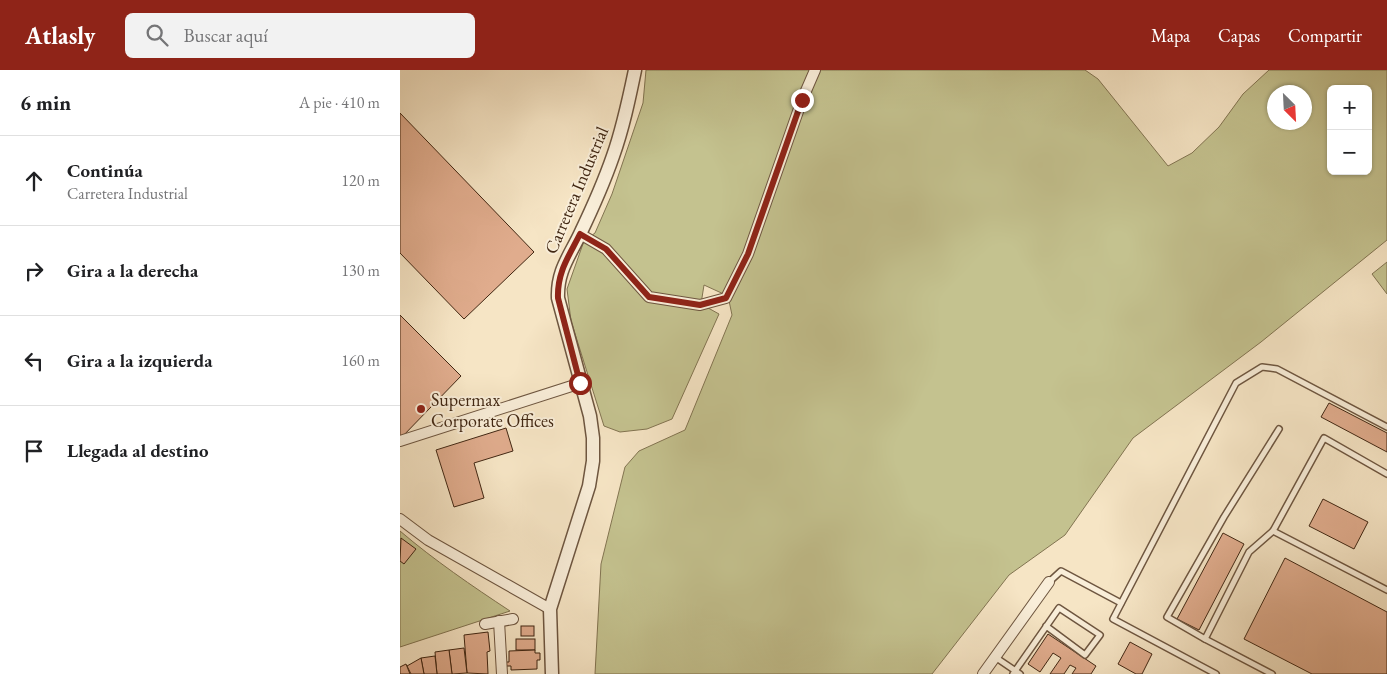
<!DOCTYPE html>
<html lang="es">
<head>
<meta charset="utf-8">
<style>
  body { margin:0; font-family:"EB Garamond",serif; background:#f2f2f2; color:#202124 }
  .controls { position:absolute; right:15px; top:15px; display:grid; overflow:hidden; border-radius:8px; box-shadow:0 1px 4px #0004 }
  .controls button { width:45px; height:45px; display:grid; place-items:center; padding:0; border:0; border-bottom:1px solid #e0e0e0; background:#fff; color:#202124; font:25px sans-serif }
  .compass { position:absolute; left:867px; top:15px; width:45px; height:45px; border-radius:50%; background:#fff; box-shadow:0 1px 4px #0004; rotate:156deg }
  .stop { position:absolute; width:15px; height:15px; margin:-11px; border:4px solid #8f2418; border-radius:50%; background:#fff }
  .stop.end { background:#8f2418; border-color:#fff; box-shadow:0 1px 5px #0008 }
  .list { margin:0; padding:0; list-style:none }
  h2 { display:flex; justify-content:space-between; align-items:center; height:65px; margin:0; padding:0 20px; font-size:21px }
  h2 small { font-size:16px; font-weight:400; color:#757577 }
  .list li { display:grid; grid-template-columns:32px 1fr auto; gap:15px; align-items:center; box-sizing:border-box; height:90px; padding:0 20px; border-top:1px solid #e0e0e0 }
  .list b { display:block; font-size:19px; white-space:nowrap }
  .list p { margin:0; font-size:16px; white-space:nowrap; color:#757577 }
  .list em { font-size:16px; font-style:normal; color:#757577 }
  .icon { flex:none; width:28px; height:28px; fill:none; stroke:currentColor; stroke-width:2; stroke-linecap:round; stroke-linejoin:round }
  .map { position:relative; flex:none; width:987px; height:604px; overflow:hidden }
  header { display:flex; align-items:center; gap:30px; box-sizing:border-box; height:70px; padding:0 25px; background:#8f2418; color:#fff }
  header strong { font-size:24px }
  nav { display:flex; gap:28px; margin-inline-start:auto; font-size:18px }
  .search { width:350px; height:45px; background:#f2f2f2; display:flex; align-items:center; gap:12px; box-sizing:border-box; padding:0 18px; border-radius:8px; color:#757577; font-size:19px }
  main { display:flex }
  aside { flex:1; background:#fff }
  .map>svg:first-child { display:block }
</style>
</head>
<body>
<header>
<strong>Atlasly</strong>
<div class="search"><svg class="icon" aria-label="search" viewBox="0 0 24 24"><circle cx="10" cy="10" r="6"/><path d="M15 15l6 6"/></svg>Buscar aquí</div>
<nav><a>Mapa</a><a>Capas</a><a>Compartir</a></nav>
</header>
<main>
<aside>
<h2>6 min<small>A pie · 410 m</small></h2>
<ul class="list">
<li><svg class="icon" aria-label="ahead" viewBox="0 0 24 24"><path d="M12 20V5M6 11l6-6 6 6"/></svg><div><b>Continúa</b><p>Carretera Industrial</p></div><em>120 m</em></li>
<li><svg class="icon" aria-label="right" viewBox="0 0 24 24"><path d="M7 20v-9h11M14 6l5 5-5 5"/></svg><div><b>Gira a la derecha</b></div><em>130 m</em></li>
<li><svg class="icon" aria-label="left" viewBox="0 0 24 24"><path d="M17 20v-9H6M10 6l-5 5 5 5"/></svg><div><b>Gira a la izquierda</b></div><em>160 m</em></li>
<li><svg class="icon" aria-label="arrive" viewBox="0 0 24 24"><path d="M6 21V4h12l-3 4 3 4H6"/></svg><div><b>Llegada al destino</b></div></li>
</ul>
</aside>
<div class="map">
<svg width="987" height="604" viewBox="0 0 987 604">
  <rect width="100%" height="100%" fill="#f6e5c5"/>
  <filter id="stains"><feTurbulence type="fractalNoise" baseFrequency=".004" numOctaves="4"/><feColorMatrix values="0 0 0 0 .2 0 0 0 0 .09 0 0 0 0 .02 0 0 0 .5 -.17"/></filter>
  <radialGradient id="worn" r=".72"><stop offset=".6" stop-color="#630" stop-opacity="0"/><stop offset="1" stop-color="#630" stop-opacity=".3"/></radialGradient>
  <g fill="#c4c28f" stroke="#827451" fill-rule="evenodd">
    <path d="M246,0H685L698,9L768,96L792,83L819,57L843,24L869,0H987V170L861,272L733,368L665,465L609,505L532,604H195L201,494L225,397L239,381L285,360L332,245L328,226L304,215L301,234L319,244L272,349L247,359L220,362L204,356L171,251L167,219L184,171L195,163L212,124L243,33ZM931,19H968V101H931ZM874,22H904V52H874Z"/>
    <polygon points="987,192 987,224 972,204"/>
    <path d="M0,461C34,490 72,516 110,541L0,577Z"/>
  </g>
  <g fill="#e0ac8d" stroke="#412713">
    <polygon points="0,43 134,182 64,249 0,183"/>
    <polygon points="0,245 61,306 0,369"/>
    <polygon points="929,333 987,363 987,382 921,347"/>
    <polygon points="106,358 113,381 74,393 84,428 54,437 36,380"/>
    <polygon points="923,429 968,452 954,479 909,456"/>
    <polygon points="823,463 844,474 799,560 777,549"/>
    <polygon points="1,468 16,479 4,494 0,491"/>
    <polygon points="885,488 987,542 987,604 912,604 844,569"/>
    <rect x="121" y="556" width="13" height="10"/>
    <polygon points="88,562 90,581 87,582 88,604 67,603 64,565"/>
    <polygon points="648,564 696,596 691,604 672,604 676,598 670,595 664,604 650,604 661,588 653,583 640,602 628,594"/>
    <rect x="116" y="569" width="19" height="11"/>
    <polygon points="730,572 752,584 742,604 736,604 718,594"/>
    <polygon points="64,578 67,603 52,604 49,580"/>
    <polygon points="49,580 52,604 37,604 35,582"/>
    <polygon points="135,580 135,583 140,583 140,590 137,590 137,599 111,600 111,596 106,596 105,592 109,592 109,581"/>
    <polygon points="35,586 37,604 24,604 21,588"/>
    <polygon points="21,588 24,604 11,604 7,596"/>
    <polygon points="6,594 10,604 0,604 0,597"/>
  </g>
  <g fill="none" stroke-linecap="round" stroke-linejoin="round">
    <g stroke="#6e5640" stroke-width="8">
      <g id="service">
        <polyline points="987,404 924,368 873,461 987,520"/>
        <polyline points="649,512 661,501 721,533"/>
        <polyline points="805,569 849,482 873,461"/>
        <polyline points="595,587 620,604"/>
        <polyline points="613,604 659,538 700,565 685,585 646,556"/>
        <polyline points="816,604 713,549 836,313 862,297 877,299 987,357"/>
        <polyline points="872,604 805,569 767,547 824,447 879,359"/>
      </g>
    </g>
    <g stroke="#6e5640" stroke-width="12">
      <g id="minor">
        <polyline points="180,164 206,179 249,227 300,235 326,228 348,184 402,30 415,0"/>
        <polyline points="0,371 181,313"/>
        <polyline points="0,449 28,470 150,539"/>
        <polyline points="99,551 102,604"/>
        <polyline points="85,554 113,549"/>
        <polyline points="583,604 649,512"/>
      </g>
    </g>
    <g stroke="#6e5640" stroke-width="15">
      <path id="tertiary" d="M152,604L150,539L189,416L193,391V368L190,346L158,228C157,201 169,187 180,164C192,139 204,112 213,86C223,58 229,29 235,0"/>
    </g>
    <use href="#service" stroke="#f9eed9" stroke-width="5"/>
    <use href="#minor" stroke="#f9eed9" stroke-width="10"/>
    <use href="#tertiary" stroke="#f9eed9" stroke-width="12"/>
  </g>
  <g fill="none" stroke-linecap="round" stroke-linejoin="round">
    <path stroke="#8f2418" stroke-width="6" d="M180,313L158,228C157,202 169,186 180,164L206,179L249,227L300,235L326,228L348,184L402,30"/>
  </g>
  <circle fill="#8f2418" stroke="#f9eed9" stroke-width="2" cx="21" cy="339" r="5"/>
  <g text-anchor="middle" dominant-baseline="central" stroke-width="4" stroke-linejoin="round" paint-order="stroke">
    <g font-size="18" fill="#412713" stroke="#f9eed9">
      <text transform="translate(176 120) rotate(-67)">Carretera Industrial</text>
    </g>
    <g font-size="18" fill="#412713" stroke="#f9eed9" text-anchor="start">
      <text x="31" y="329">Supermax<tspan x="31" dy="21">Corporate Offices</tspan></text>
    </g>
  </g>
  <rect width="100%" height="100%" filter="url(#stains)"/>
  <rect width="100%" height="100%" fill="url(#worn)"/>
</svg>
<div class="controls">
<button>+</button>
<button>−</button>
</div>
<svg class="compass" viewBox="-18 -18 36 36"><path d="M0-13l5 13h-10z" fill="#e53935"/><path d="M0 13l5-13h-10z" fill="#757577"/></svg>
<div class="stop" style="left:180px;top:313px"></div>
<div class="stop end" style="left:402px;top:30px"></div>
</div>
</main>
</body>
</html>
